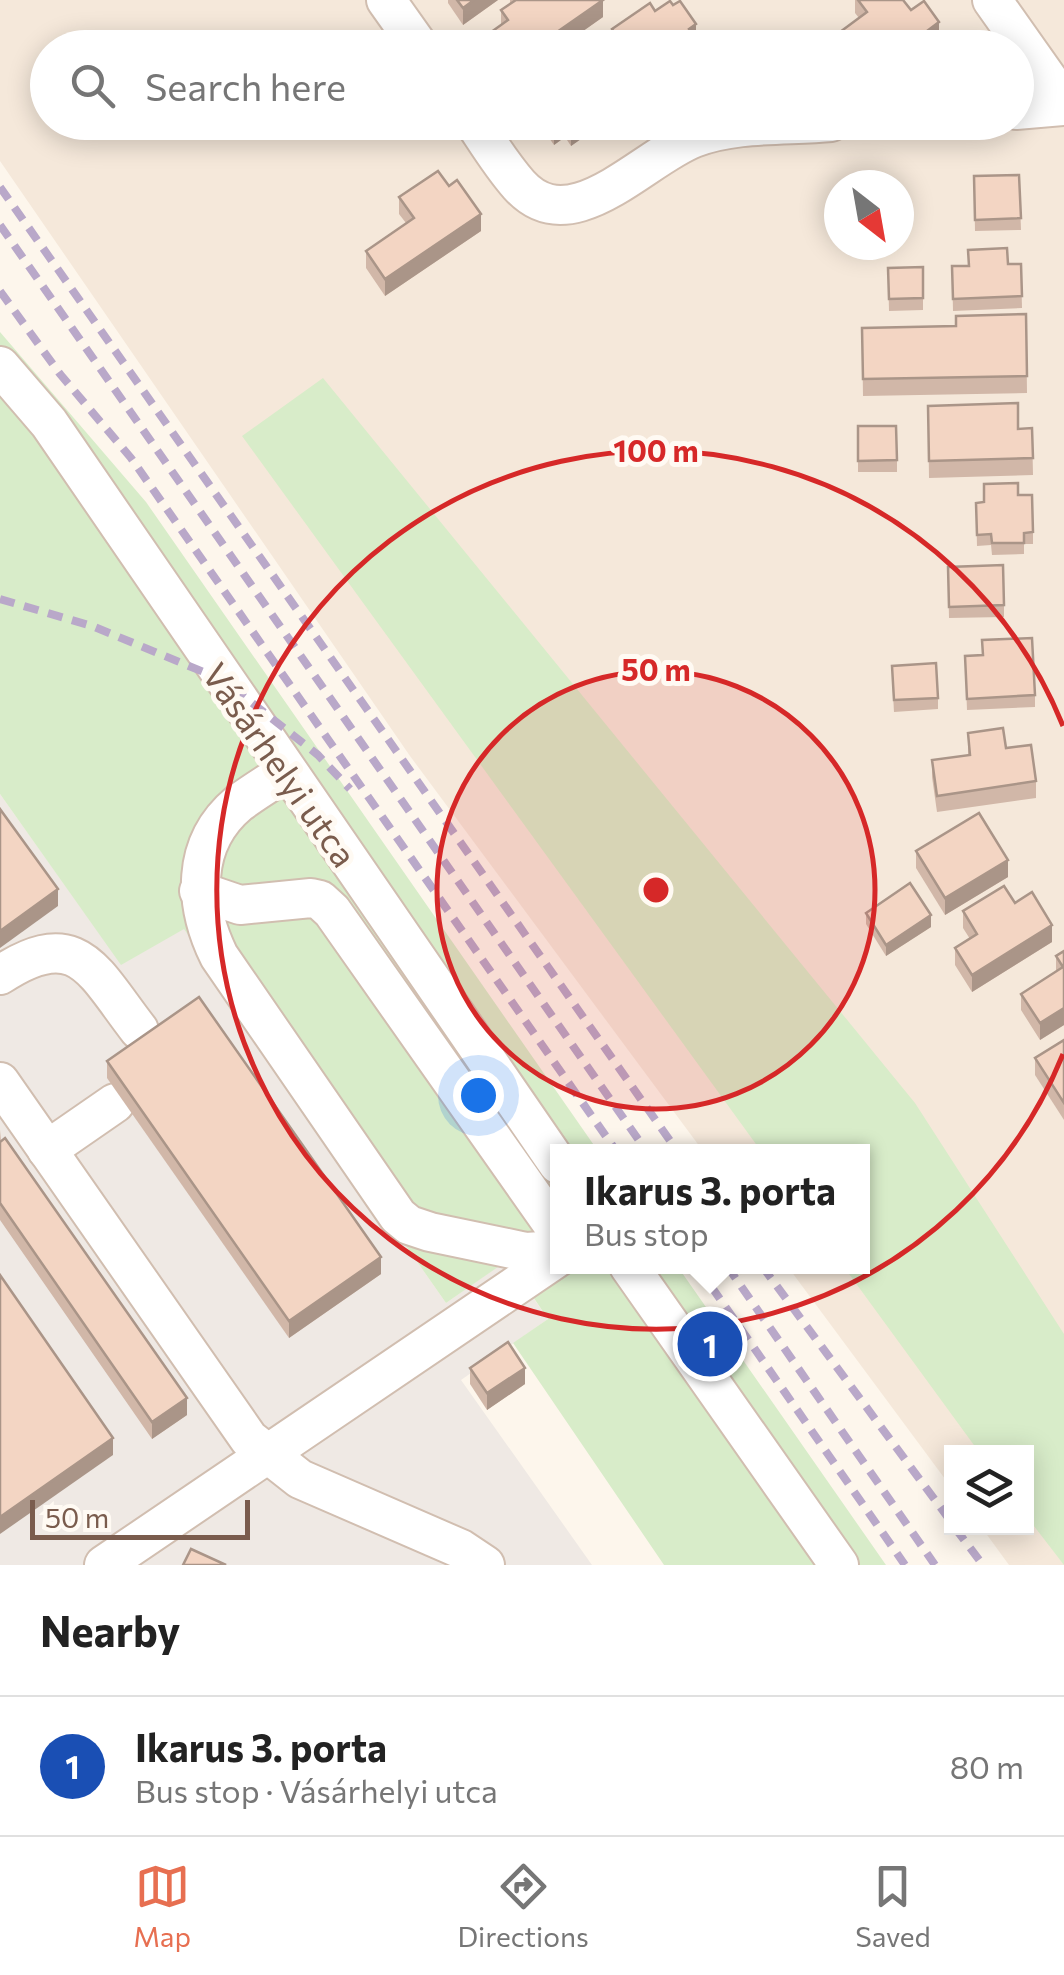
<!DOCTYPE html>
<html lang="en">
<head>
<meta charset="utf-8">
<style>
  body { margin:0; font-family:Commissioner,sans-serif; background:#f2f2f2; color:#222 }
  .controls { position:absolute; right:30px; bottom:30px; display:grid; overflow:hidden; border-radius:0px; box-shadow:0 5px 25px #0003 }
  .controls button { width:90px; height:90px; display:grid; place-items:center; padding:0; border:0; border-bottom:2px solid #e0e0e0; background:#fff; color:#222; font:50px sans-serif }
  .compass { position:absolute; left:824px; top:170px; width:90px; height:90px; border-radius:50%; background:#fff; box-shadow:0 5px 25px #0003; rotate:149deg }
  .scale { position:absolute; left:30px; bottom:25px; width:220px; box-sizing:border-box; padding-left:10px; border:5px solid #7a5c4d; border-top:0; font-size:28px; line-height:35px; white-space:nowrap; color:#7a5c4d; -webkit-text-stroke:8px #fffaf3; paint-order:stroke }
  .you { position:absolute; left:478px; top:1095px; width:35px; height:35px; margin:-25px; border:8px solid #fff; border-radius:50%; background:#1a73e8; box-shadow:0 0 0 15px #1a73e833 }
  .badge { display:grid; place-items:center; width:65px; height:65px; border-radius:50%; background:#e76f51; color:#fff; font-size:32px; font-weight:700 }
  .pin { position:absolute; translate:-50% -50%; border:5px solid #fff; box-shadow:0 2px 10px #0006 }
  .popup { position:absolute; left:550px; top:1144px; width:320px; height:130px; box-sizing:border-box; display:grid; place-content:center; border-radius:0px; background:#fff; filter:drop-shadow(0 2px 8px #0005); font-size:32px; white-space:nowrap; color:#767676 }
  .popup b { font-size:38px; color:#222 }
  .popup::after { content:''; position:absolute; left:50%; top:100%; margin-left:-20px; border:20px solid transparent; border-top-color:#fff }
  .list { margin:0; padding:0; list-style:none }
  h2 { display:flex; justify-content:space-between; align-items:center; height:130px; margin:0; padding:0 40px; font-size:42px }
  h2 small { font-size:32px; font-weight:400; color:#767676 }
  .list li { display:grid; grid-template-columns:65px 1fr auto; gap:30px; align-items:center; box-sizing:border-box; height:140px; padding:0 40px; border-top:2px solid #e0e0e0 }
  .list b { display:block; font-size:38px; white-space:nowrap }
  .list p { margin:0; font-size:32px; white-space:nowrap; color:#767676 }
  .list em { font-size:32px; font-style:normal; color:#767676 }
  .icon { flex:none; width:55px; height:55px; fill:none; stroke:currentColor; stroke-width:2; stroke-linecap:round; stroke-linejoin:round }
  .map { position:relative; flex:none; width:1064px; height:1565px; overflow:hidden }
  .search { position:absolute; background:#fff; box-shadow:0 5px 25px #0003; left:30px; right:30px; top:30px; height:110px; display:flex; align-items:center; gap:25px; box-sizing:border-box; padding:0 35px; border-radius:55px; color:#767676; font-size:38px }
  .sheet { height:270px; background:#fff }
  nav { display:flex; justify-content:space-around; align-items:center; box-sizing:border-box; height:140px; border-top:2px solid #e0e0e0; background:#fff; font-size:28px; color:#767676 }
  nav a { display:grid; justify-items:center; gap:5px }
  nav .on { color:#e76f51 }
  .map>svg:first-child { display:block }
</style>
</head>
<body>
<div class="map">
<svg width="1064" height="1565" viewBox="0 0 1064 1565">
  <rect width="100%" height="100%" fill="#fdf6ec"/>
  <path fill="#f5e8da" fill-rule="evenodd" d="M0,0H1064V1565H1009L982,1528H1026V1452H952L951,1487L788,1267L862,1266V1152L703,1151L410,756L0,161ZM48,48H1016V122H48ZM839,185H899V245H839Z"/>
  <polygon fill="#efe9e4" points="0,794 121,964 184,928 446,1303 507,1260 548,1319 461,1380 592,1565 0,1565"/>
  <g fill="#d8ecc9">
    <polygon points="0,332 146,502 598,1151 558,1152 558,1266 678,1267 886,1565 664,1565 513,1343 548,1319 508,1260 446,1303 184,929 121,965 0,794"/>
    <polygon points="323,378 915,1103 1064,1334 1064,1565 1027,1517 1026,1452 979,1452 844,1267 862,1266 862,1152 761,1151 242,436"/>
  </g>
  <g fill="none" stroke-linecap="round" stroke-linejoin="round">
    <g stroke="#d1beb0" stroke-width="42">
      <g id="minor">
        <polyline points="386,0 420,48"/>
        <polyline points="992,0 1064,102"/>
        <polyline points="1016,110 1064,106"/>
        <path d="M474,122C488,143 502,166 519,185C571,243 642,158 694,138C735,122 787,126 831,122"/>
        <polyline points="0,366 49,423 558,1164"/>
        <path d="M286,772C270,782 254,792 239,803C190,844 194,905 219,956L398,1216L409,1225L430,1232L526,1252L558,1250"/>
        <polyline points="199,891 240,905 311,898 320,900 332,911 558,1232"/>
        <path d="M0,975C78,924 93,971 139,1030"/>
        <polyline points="0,1082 249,1439 300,1479 461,1549 485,1565"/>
        <polyline points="47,1150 115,1103"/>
        <polyline points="629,1266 839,1565"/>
        <polyline points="104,1565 558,1257"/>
      </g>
    </g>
    <use href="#minor" stroke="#fff" stroke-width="38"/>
    <g stroke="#b9a8c9" stroke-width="8" stroke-dasharray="15 10" stroke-linecap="butt">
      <polyline points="0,187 678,1152"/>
      <polyline points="0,225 647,1152"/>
      <polyline points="0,291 60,374 131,458 617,1152"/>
      <polyline points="0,599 92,626 223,680 318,755 350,789"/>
      <polyline points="697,1266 905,1565"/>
      <polyline points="727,1266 935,1565"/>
      <polyline points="762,1266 952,1523"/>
      <polyline points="955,1528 983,1565"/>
    </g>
  </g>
  <g fill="#d1b7a8">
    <polygon points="448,0 498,0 463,25 448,3"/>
    <polygon points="510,0 603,0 603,17 559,48 487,48 487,35 501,25 501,10 510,5"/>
    <polygon points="855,0 903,0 911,10 939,39 934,43 934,48 840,48 840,32 859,18 855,13"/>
    <polygon points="612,29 696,39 698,48 613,48 612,45"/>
    <polygon points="538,122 605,122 571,146 565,137 554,145"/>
    <polygon points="1019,175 1021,230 975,231 974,176"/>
    <polygon points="399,197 481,231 385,296 366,268 366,251 406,223 399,214"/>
    <polygon points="1021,264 1022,308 953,311 952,266"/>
    <polygon points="923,267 923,310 889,311 888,268"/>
    <polygon points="1026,314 1027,393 863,396 862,328 956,326"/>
    <polygon points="928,406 1018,429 1032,428 1033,475 929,478"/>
    <polygon points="858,426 897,460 897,472 858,472"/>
    <polygon points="1018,495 1033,532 1033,544 1024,544 1024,554 992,555 991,545 977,546 976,503"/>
    <polygon points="948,567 1004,605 1004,617 949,618"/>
    <polygon points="965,656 1035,695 1035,707 967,710"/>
    <polygon points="892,677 938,698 938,709 894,712"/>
    <polygon points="968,733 1006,748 1036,781 1036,798 937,812 932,777 932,760 968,755"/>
    <polygon points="916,851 1008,877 945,915 916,868"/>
    <polygon points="1015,903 1052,942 972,992 955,965 955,948 970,939 963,928 963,911"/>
    <polygon points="866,913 931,927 886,956 866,924"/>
    <polygon points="1064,951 1064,1025 1040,1040 1021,1010 1021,994 1056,972 1056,956"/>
    <polygon points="1064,1040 1064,1120 1035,1075 1035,1058"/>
    <polygon points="107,1061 381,1274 289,1338 107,1078"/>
    <polygon points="0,1130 1,1141 187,1415 152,1439 0,1220"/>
    <polygon points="470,1368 525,1384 487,1410 470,1384"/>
  </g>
  <g fill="#aa9588">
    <polygon points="474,0 498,0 463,25 463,8"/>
    <polygon points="603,0 603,17 559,48 534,48"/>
    <polygon points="939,22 939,39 934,43 934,48 925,48 927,31"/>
    <polygon points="696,24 696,41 689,29"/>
    <polygon points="562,122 565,122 565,137 554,145 554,128"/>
    <polygon points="580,122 605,122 571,146 571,129"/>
    <polygon points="481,214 481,231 385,296 385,279"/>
    <polygon points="1008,860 1008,877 945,915 945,898"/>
    <polygon points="58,889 58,906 0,948 0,931"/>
    <polygon points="931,915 931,927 886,956 886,945"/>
    <polygon points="1052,925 1052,942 972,992 972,975"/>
    <polygon points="1064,1008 1064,1025 1040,1040 1040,1023"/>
    <polygon points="381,1257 381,1274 289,1338 289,1321"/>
    <polygon points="525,1368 525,1384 487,1410 487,1393"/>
    <polygon points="187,1398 187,1415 152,1439 152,1422"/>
    <polygon points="113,1438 113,1455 0,1534 0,1517"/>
  </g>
  <g fill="#f3d5c3" stroke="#aa9588" stroke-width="2.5">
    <polygon points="457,0 474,0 463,8"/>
    <polygon points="516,0 603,0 534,48 496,48 487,35 508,20 501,10"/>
    <polygon points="858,0 903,0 911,10 924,1 939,22 927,31 934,41 925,48 891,48 890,46 887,48 851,48 840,32 867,12"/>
    <polygon points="670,1 673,5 680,1 696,24 689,29 698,42 689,48 625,48 612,29 650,3 655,11"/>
    <polygon points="550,122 562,122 554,128"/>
    <polygon points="566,122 580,122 571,129"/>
    <polygon points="438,171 449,186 457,180 481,214 385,279 366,251 414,218 399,197"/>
    <polygon points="1019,175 1021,218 975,220 974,176"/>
    <polygon points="1007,248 1008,264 1021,264 1022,296 953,299 952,266 969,266 968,250"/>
    <polygon points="923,267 923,298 889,299 888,268"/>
    <polygon points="1026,314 1027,376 863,379 862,328 956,326 956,316"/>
    <polygon points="1018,403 1018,429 1032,428 1033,458 929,461 928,406"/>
    <polygon points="858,426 896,426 897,460 858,461"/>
    <polygon points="1018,483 1018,495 1032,495 1033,532 1024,533 1024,543 992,543 991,534 977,535 976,503 984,502 984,484"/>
    <polygon points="1003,565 1004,605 949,607 948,567"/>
    <polygon points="1032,638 1035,695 967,699 965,656 983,655 982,640"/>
    <polygon points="936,663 938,698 894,700 892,666"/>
    <polygon points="1003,728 1006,748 1031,745 1036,781 937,796 932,760 970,755 968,733"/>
    <polygon points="0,809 58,889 0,931"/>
    <polygon points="979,813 1008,860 945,898 916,851"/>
    <polygon points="910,883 931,915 886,945 866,913"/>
    <polygon points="1004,886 1015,903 1032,892 1052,925 972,975 955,948 977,934 963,911"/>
    <polygon points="1064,951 1064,1008 1040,1023 1021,994 1063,967 1056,956"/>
    <polygon points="199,997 381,1257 289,1321 107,1061"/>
    <polygon points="1064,1040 1064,1103 1035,1058"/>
    <polygon points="5,1138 187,1398 152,1422 0,1203 0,1142"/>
    <polygon points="0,1275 113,1438 0,1517"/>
    <polygon points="508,1342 525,1368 487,1393 470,1368"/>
    <polygon points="191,1549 226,1565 183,1565"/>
  </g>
  <circle cx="656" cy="890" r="219" fill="#d62828" fill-opacity=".12"/>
  <g fill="none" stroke="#d62828" stroke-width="5">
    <circle cx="656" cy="890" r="219"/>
    <path d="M1063 1054A439 439 0 1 1 1063 726"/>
  </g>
  <g text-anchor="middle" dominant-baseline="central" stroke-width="10" stroke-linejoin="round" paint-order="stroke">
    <g font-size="35" fill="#7a5c4d" stroke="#fffaf3">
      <text transform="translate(281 764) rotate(55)">Vásárhelyi utca</text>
    </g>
  </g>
  <circle cx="656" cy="890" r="15" fill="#d62828" stroke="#fffaf3" stroke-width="5"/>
  <g font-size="30" text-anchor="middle" font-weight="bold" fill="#d62828" stroke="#fffaf3" stroke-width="10" stroke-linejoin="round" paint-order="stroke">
    <text x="656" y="462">100 m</text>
    <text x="656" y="681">50 m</text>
  </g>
</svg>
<div class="controls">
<button><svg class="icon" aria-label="layers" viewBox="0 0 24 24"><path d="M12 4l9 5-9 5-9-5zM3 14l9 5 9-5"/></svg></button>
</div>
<svg class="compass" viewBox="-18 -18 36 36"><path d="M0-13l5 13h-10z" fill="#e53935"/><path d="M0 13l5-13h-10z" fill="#767676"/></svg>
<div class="scale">50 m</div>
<div class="you"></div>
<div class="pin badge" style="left:710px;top:1344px;background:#1a4fb4">1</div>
<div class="popup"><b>Ikarus 3. porta</b>Bus stop</div>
<div class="search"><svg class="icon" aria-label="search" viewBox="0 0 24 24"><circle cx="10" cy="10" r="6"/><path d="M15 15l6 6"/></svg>Search here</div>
</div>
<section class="sheet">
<h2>Nearby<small></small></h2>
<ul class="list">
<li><span class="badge" style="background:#1a4fb4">1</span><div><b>Ikarus 3. porta</b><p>Bus stop · Vásárhelyi utca</p></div><em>80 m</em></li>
</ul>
</section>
<nav>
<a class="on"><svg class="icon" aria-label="map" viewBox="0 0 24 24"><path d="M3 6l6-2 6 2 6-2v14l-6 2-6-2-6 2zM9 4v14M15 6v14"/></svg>Map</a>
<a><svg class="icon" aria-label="directions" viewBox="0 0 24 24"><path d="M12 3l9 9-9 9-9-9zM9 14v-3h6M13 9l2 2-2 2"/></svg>Directions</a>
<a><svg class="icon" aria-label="saved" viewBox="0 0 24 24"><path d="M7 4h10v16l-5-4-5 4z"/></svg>Saved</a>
</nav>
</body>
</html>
